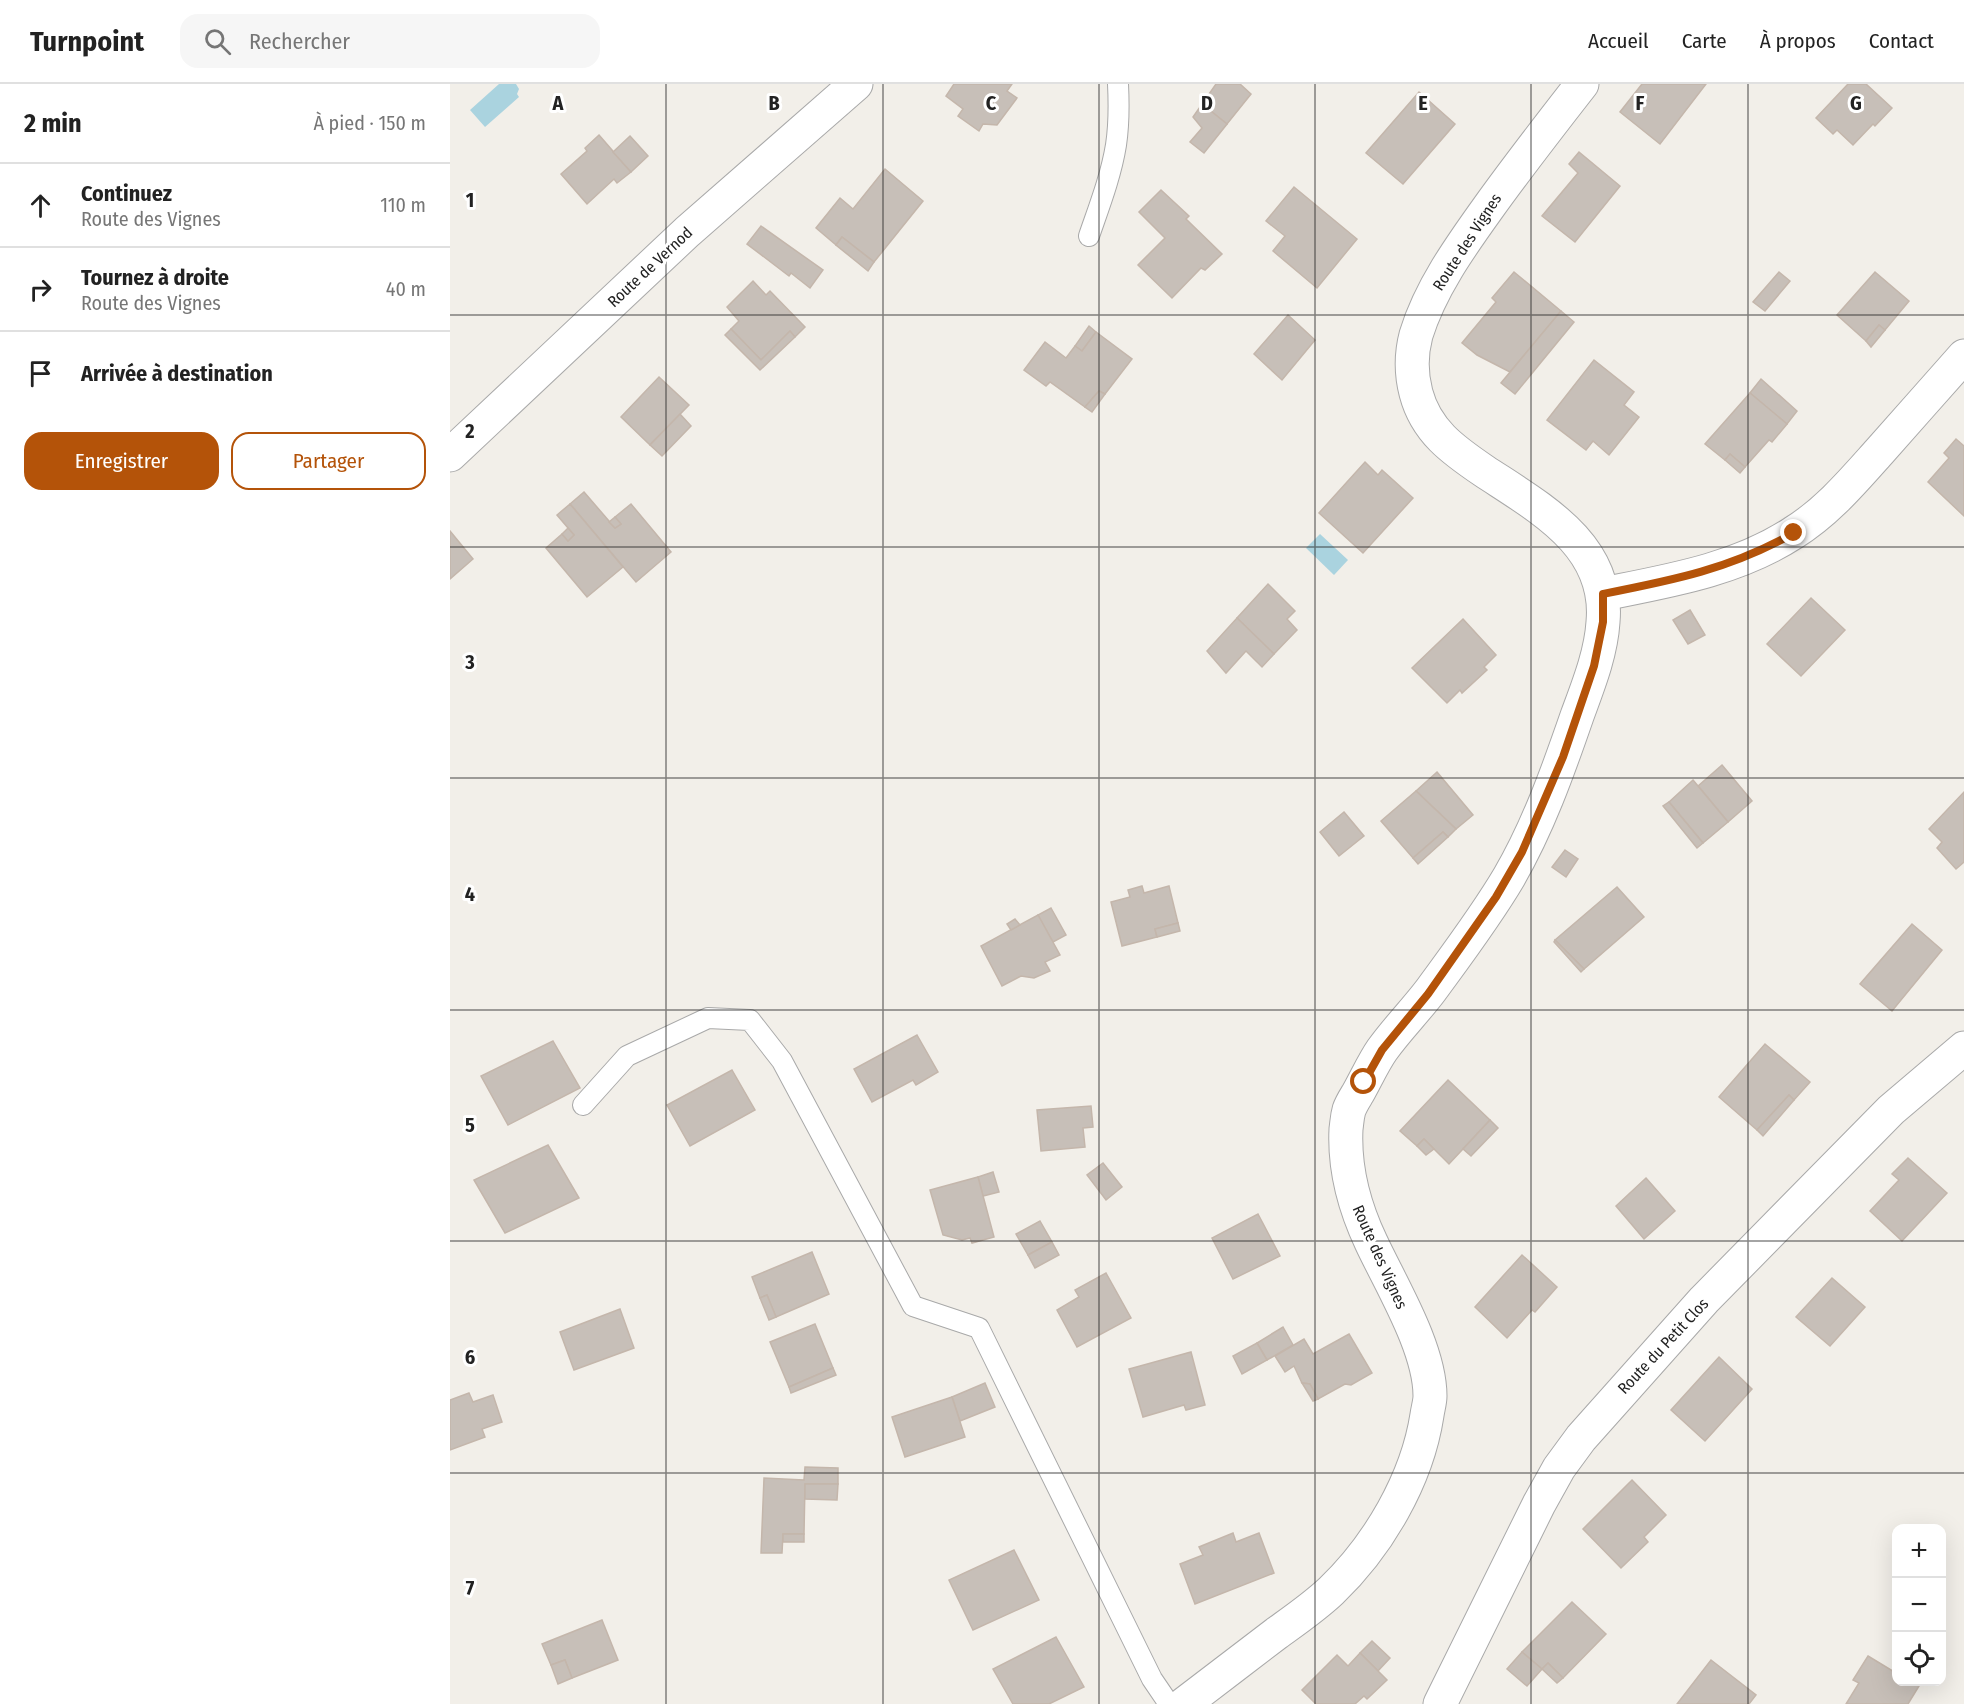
<!DOCTYPE html>
<html lang="fr">
<head>
<meta charset="utf-8">
<style>
  body { margin:0; font-family:"Fira Sans Condensed",sans-serif; background:#f6f6f6; color:#222 }
  .controls { position:absolute; right:18px; bottom:18px; display:grid; overflow:hidden; border-radius:12px; box-shadow:0 6px 24px #0002 }
  .controls button { width:54px; height:54px; display:grid; place-items:center; padding:0; border:0; border-bottom:2px solid #e0e0e0; background:#fff; color:#222; font:30px sans-serif }
  .stop { position:absolute; width:18px; height:18px; margin:-14px; border:4px solid #b45309; border-radius:50%; background:#fff }
  .stop.end { background:#b45309; border-color:#fff; box-shadow:0 2px 6px #0008 }
  .list { margin:0; padding:0; list-style:none }
  h2 { display:flex; justify-content:space-between; align-items:center; height:78px; margin:0; padding:0 24px; font-size:26px }
  h2 small { font-size:20px; font-weight:400; color:#767676 }
  .list li { display:grid; grid-template-columns:39px 1fr auto; gap:18px; align-items:center; box-sizing:border-box; height:84px; padding:0 24px; border-top:2px solid #e0e0e0 }
  .list b { display:block; font-size:22px; white-space:nowrap }
  .list p { margin:0; font-size:20px; white-space:nowrap; color:#767676 }
  .list em { font-size:20px; font-style:normal; color:#767676 }
  .actions { display:flex; gap:12px; padding:18px 24px }
  .actions a { flex:1; padding:14px 0; border:2px solid #b45309; border-radius:18px; text-align:center; font-size:21px; color:#b45309 }
  .actions .main { background:#b45309; color:#fff }
  .icon { flex:none; width:33px; height:33px; fill:none; stroke:currentColor; stroke-width:2; stroke-linecap:round; stroke-linejoin:round }
  .map { position:relative; flex:none; width:1514px; height:1620px; overflow:hidden }
  header { display:flex; align-items:center; gap:36px; box-sizing:border-box; height:84px; padding:0 30px; background:#fff; border-bottom:2px solid #e0e0e0 }
  header strong { font-size:28px }
  nav { display:flex; gap:33px; margin-inline-start:auto; font-size:21px }
  .search { width:420px; height:54px; background:#f6f6f6; display:flex; align-items:center; gap:15px; box-sizing:border-box; padding:0 21px; border-radius:18px; color:#767676; font-size:22px }
  main { display:flex }
  aside { flex:1; background:#fff }
  .map>svg:first-child { display:block }
</style>
</head>
<body>
<header>
<strong>Turnpoint</strong>
<div class="search"><svg class="icon" aria-label="search" viewBox="0 0 24 24"><circle cx="10" cy="10" r="6"/><path d="M15 15l6 6"/></svg>Rechercher</div>
<nav><a>Accueil</a><a>Carte</a><a>À propos</a><a>Contact</a></nav>
</header>
<main>
<aside>
<h2>2 min<small>À pied · 150 m</small></h2>
<ul class="list">
<li><svg class="icon" aria-label="ahead" viewBox="0 0 24 24"><path d="M12 20V5M6 11l6-6 6 6"/></svg><div><b>Continuez</b><p>Route des Vignes</p></div><em>110 m</em></li>
<li><svg class="icon" aria-label="right" viewBox="0 0 24 24"><path d="M7 20v-9h11M14 6l5 5-5 5"/></svg><div><b>Tournez à droite</b><p>Route des Vignes</p></div><em>40 m</em></li>
<li><svg class="icon" aria-label="arrive" viewBox="0 0 24 24"><path d="M6 21V4h12l-3 4 3 4H6"/></svg><div><b>Arrivée à destination</b></div></li>
</ul>
<div class="actions"><a class="main">Enregistrer</a><a>Partager</a></div>
</aside>
<div class="map">
<svg width="1514" height="1620" viewBox="0 0 1514 1620">
  <rect width="100%" height="100%" fill="#f2efe9"/>
  <g fill="#aad3df">
    <polygon points="49,0 66,0 69,5 67,10 69,13 35,43 20,26"/>
    <polygon points="870,450 898,476 884,491 856,464"/>
  </g>
  <g fill="#c7bfb8" stroke="#c4b6ab" stroke-width="1.5">
    <polygon points="504,0 562,0 557,7 567,14 547,41 533,40 529,47 508,32 513,25 496,12"/>
    <polygon points="766,0 790,0 801,10 777,40 752,20"/>
    <polygon points="1192,0 1256,0 1210,60 1170,28"/>
    <polygon points="1398,0 1416,0 1442,24 1425,42 1423,40 1403,61 1387,46 1383,50 1366,34"/>
    <polygon points="969,8 1005,40 953,100 916,69"/>
    <polygon points="752,20 777,40 754,69 740,58 752,44 743,33"/>
    <polygon points="149,51 181,88 167,99 164,95 137,120 111,90 137,67 135,64"/>
    <polygon points="180,52 198,72 181,88 163,68"/>
    <polygon points="1129,68 1170,102 1125,158 1092,132 1128,89 1119,80"/>
    <polygon points="435,85 473,117 424,178 392,153 386,161 366,144 390,114 403,125"/>
    <polygon points="844,103 907,155 867,204 823,167 835,152 816,137"/>
    <polygon points="711,106 739,132 736,135 772,170 755,186 751,184 722,214 688,181 715,154 689,128"/>
    <polygon points="311,142 373,186 360,204 341,189 339,192 297,160"/>
    <polygon points="392,153 424,178 418,187 386,161"/>
    <polygon points="1064,188 1111,227 1060,288 1027,271 1012,259 1046,218 1042,214"/>
    <polygon points="1329,188 1340,197 1315,227 1303,218"/>
    <polygon points="1425,188 1459,217 1435,246 1429,241 1416,257 1387,231"/>
    <polygon points="303,197 316,211 320,207 355,243 345,253 340,247 311,276 281,245 289,237 277,223"/>
    <polygon points="1111,227 1124,238 1065,310 1051,299"/>
    <polygon points="838,231 865,256 832,296 804,270"/>
    <polygon points="1429,241 1435,246 1421,263 1416,257"/>
    <polygon points="639,242 646,248 632,267 625,262"/>
    <polygon points="281,245 311,276 340,247 345,253 310,286 275,251"/>
    <polygon points="646,248 682,275 655,310 649,307 635,323 600,298 596,302 574,286 595,258 616,274 625,262 632,267"/>
    <polygon points="1144,276 1184,308 1174,321 1189,333 1159,371 1143,357 1136,366 1097,336"/>
    <polygon points="209,293 239,321 200,361 171,333"/>
    <polygon points="1311,295 1347,327 1337,340 1300,309"/>
    <polygon points="649,307 655,310 642,328 635,323"/>
    <polygon points="1300,309 1337,340 1322,358 1319,356 1295,383 1280,370 1275,376 1255,360"/>
    <polygon points="230,330 241,342 212,372 200,361"/>
    <polygon points="1506,355 1514,362 1514,432 1478,398 1499,374 1494,369"/>
    <polygon points="1280,370 1295,383 1290,389 1275,376"/>
    <polygon points="915,378 928,391 932,386 963,414 913,469 869,429"/>
    <polygon points="134,408 165,444 171,440 165,433 181,420 221,468 186,498 120,420"/>
    <polygon points="120,420 173,483 137,513 96,464 112,450 118,457 124,451 107,431"/>
    <polygon points="165,433 171,440 165,444 159,438"/>
    <polygon points="118,444 124,451 118,457 112,450"/>
    <polygon points="0,447 23,475 0,495"/>
    <polygon points="818,500 845,527 837,535 847,546 824,570 787,534"/>
    <polygon points="1361,514 1395,546 1351,592 1317,560"/>
    <polygon points="1240,526 1255,551 1238,560 1223,536"/>
    <polygon points="787,534 824,570 812,583 796,567 776,589 757,567"/>
    <polygon points="1013,535 1046,571 1034,583 1037,586 1012,609 1010,606 997,619 962,584"/>
    <polygon points="1272,681 1302,717 1278,738 1248,702"/>
    <polygon points="987,688 1023,731 1006,745 966,707"/>
    <polygon points="1243,696 1278,738 1253,759 1219,718"/>
    <polygon points="966,707 1006,745 998,753 993,748 963,774 931,737"/>
    <polygon points="1514,708 1514,778 1506,785 1487,764 1492,758 1479,745"/>
    <polygon points="1219,718 1253,759 1247,764 1213,722"/>
    <polygon points="894,728 914,752 889,772 870,748"/>
    <polygon points="993,748 998,753 968,780 963,774"/>
    <polygon points="1115,766 1128,775 1116,793 1102,783"/>
    <polygon points="692,802 694,809 719,802 728,839 705,845 707,853 672,862 661,818 680,813 678,806"/>
    <polygon points="1167,803 1194,833 1134,885 1105,856"/>
    <polygon points="601,824 616,851 603,858 588,831"/>
    <polygon points="588,831 610,871 595,878 600,887 584,894 571,892 552,902 531,862"/>
    <polygon points="565,835 570,841 561,846 557,840"/>
    <polygon points="728,839 730,847 707,853 705,845"/>
    <polygon points="1462,840 1492,866 1442,927 1410,900"/>
    <polygon points="1105,856 1134,885 1131,888 1104,858"/>
    <polygon points="467,951 488,988 466,1001 463,996 422,1018 404,985"/>
    <polygon points="103,957 130,1004 58,1041 31,992"/>
    <polygon points="1315,960 1360,998 1344,1016 1339,1011 1307,1046 1269,1013"/>
    <polygon points="282,986 305,1026 240,1062 217,1021"/>
    <polygon points="998,996 1040,1036 999,1080 974,1055 967,1062 950,1047"/>
    <polygon points="1339,1011 1344,1016 1313,1052 1307,1046"/>
    <polygon points="641,1022 643,1043 633,1044 635,1063 591,1067 587,1026"/>
    <polygon points="1040,1036 1048,1044 1021,1072 1013,1065"/>
    <polygon points="974,1055 984,1065 976,1071 967,1062"/>
    <polygon points="98,1061 129,1114 55,1149 24,1096"/>
    <polygon points="1458,1074 1497,1109 1452,1157 1420,1127 1449,1096 1442,1090"/>
    <polygon points="653,1079 672,1103 656,1116 637,1091"/>
    <polygon points="543,1088 549,1108 533,1112 528,1093"/>
    <polygon points="528,1093 544,1153 522,1159 520,1154 512,1156 493,1151 480,1106"/>
    <polygon points="1196,1094 1225,1127 1194,1155 1166,1122"/>
    <polygon points="808,1130 830,1172 783,1195 762,1154"/>
    <polygon points="590,1137 602,1158 578,1171 566,1150"/>
    <polygon points="602,1158 609,1171 585,1184 578,1171"/>
    <polygon points="362,1168 379,1210 326,1233 317,1211 310,1214 302,1193"/>
    <polygon points="1072,1171 1107,1203 1085,1228 1082,1226 1057,1254 1025,1223"/>
    <polygon points="656,1189 681,1234 627,1263 607,1226 629,1213 625,1206"/>
    <polygon points="1382,1194 1415,1223 1380,1262 1346,1233"/>
    <polygon points="317,1211 326,1233 319,1236 310,1214"/>
    <polygon points="170,1225 184,1264 124,1286 110,1248"/>
    <polygon points="365,1240 383,1284 339,1303 320,1258"/>
    <polygon points="833,1243 843,1261 817,1276 807,1259"/>
    <polygon points="899,1250 922,1289 901,1301 895,1300 868,1315 860,1300 852,1299 844,1282 835,1288 825,1272 854,1255 863,1270"/>
    <polygon points="807,1259 817,1276 792,1290 783,1272"/>
    <polygon points="741,1268 755,1321 736,1326 734,1321 693,1333 679,1285"/>
    <polygon points="1269,1273 1302,1305 1255,1357 1221,1326"/>
    <polygon points="383,1284 386,1291 341,1309 339,1303"/>
    <polygon points="535,1299 545,1323 510,1337 502,1313"/>
    <polygon points="852,1299 860,1300 868,1315 863,1317"/>
    <polygon points="19,1309 23,1318 43,1311 52,1338 32,1345 35,1353 0,1366 0,1316"/>
    <polygon points="502,1313 515,1353 455,1373 442,1333"/>
    <polygon points="355,1383 388,1384 388,1400 355,1400 354,1450 333,1450 332,1469 311,1469 314,1394 354,1396"/>
    <polygon points="1182,1396 1216,1431 1194,1453 1198,1458 1171,1484 1133,1445"/>
    <polygon points="355,1400 388,1400 387,1416 355,1415"/>
    <polygon points="783,1449 786,1458 809,1449 824,1489 745,1520 730,1480 753,1471 749,1463"/>
    <rect x="333" y="1450" width="21" height="8"/>
    <polygon points="564,1466 589,1516 523,1546 499,1496"/>
    <polygon points="1122,1518 1156,1550 1113,1594 1098,1579 1092,1585 1072,1568"/>
    <polygon points="152,1536 168,1576 122,1594 115,1576 101,1581 92,1560"/>
    <polygon points="606,1553 634,1603 599,1620 563,1620 543,1585"/>
    <polygon points="922,1557 940,1574 928,1587 910,1569"/>
    <polygon points="1072,1568 1092,1585 1077,1602 1057,1585"/>
    <polygon points="910,1569 937,1596 917,1615 914,1612 905,1620 866,1620 852,1606 887,1571 898,1582"/>
    <polygon points="1418,1572 1446,1589 1446,1598 1461,1598 1469,1602 1458,1620 1396,1620 1409,1599 1403,1596"/>
    <polygon points="115,1576 122,1594 108,1600 101,1581"/>
    <polygon points="1261,1576 1306,1611 1299,1620 1227,1620"/>
    <polygon points="1098,1579 1113,1594 1107,1599 1092,1585"/>
  </g>
  <g fill="none" stroke-linecap="round" stroke-linejoin="round">
    <g stroke="#a9a9a9" stroke-width="22">
      <g id="service">
        <path d="M639,152C649,123 661,92 666,61C669,41 669,20 668,0"/>
        <polyline points="133,1021 177,972 258,934 300,936 332,977 463,1222 529,1244 702,1595 719,1620"/>
      </g>
    </g>
    <g stroke="#a9a9a9" stroke-width="35">
      <g id="minor">
        <polyline points="0,371 237,148 406,0"/>
        <path d="M1153,510C1218,497 1286,486 1343,449C1377,428 1403,397 1429,368C1457,336 1486,304 1514,272"/>
        <path d="M734,1620C765,1596 796,1573 827,1549C845,1536 864,1523 881,1507C928,1462 967,1396 977,1331C978,1324 980,1318 980,1312C980,1264 941,1201 921,1158C904,1122 894,1085 896,1045C897,1038 897,1033 899,1026C901,1020 905,1014 908,1009C916,995 923,979 932,966C947,945 966,926 981,906C1008,869 1036,832 1059,793C1088,743 1108,687 1127,632C1138,602 1151,570 1153,538C1160,461 1090,424 1034,387C1003,366 976,347 966,309C961,290 961,270 966,251C980,205 1010,163 1038,124C1068,82 1100,41 1132,0"/>
        <polyline points="990,1620 1089,1420 1109,1384 1131,1354 1254,1216 1441,1026 1514,964"/>
      </g>
    </g>
    <use href="#service" stroke="#fff" stroke-width="20"/>
    <use href="#minor" stroke="#fff" stroke-width="33"/>
  </g>
  <g fill="none" stroke-linecap="round" stroke-linejoin="round">
    <path stroke="#b45309" stroke-width="8" d="M914,998L932,966L978,910L1046,813L1072,768L1113,673L1144,582L1153,538V510C1224,496 1280,485 1344,449"/>
  </g>
  <path fill="none" stroke="#222" stroke-width="1.5" stroke-opacity="0.55" d="M216,0V1620M433,0V1620M649,0V1620M865,0V1620M1081,0V1620M1298,0V1620M0,231H1514M0,463H1514M0,694H1514M0,926H1514M0,1157H1514M0,1389H1514"/>
  <g text-anchor="middle" dominant-baseline="central" stroke-width="6" stroke-linejoin="round" paint-order="stroke">
    <g font-size="16" fill="#222" stroke="#fff">
      <text transform="translate(1017 158) rotate(-57)">Route des Vignes</text>
      <text transform="translate(200 183) rotate(-43)">Route de Vernod</text>
      <text transform="translate(930 1173) rotate(66)">Route des Vignes</text>
      <text transform="translate(1213 1262) rotate(-47)">Route du Petit Clos</text>
    </g>
  </g>
  <g font-size="20" text-anchor="middle" font-weight="bold" fill="#222" stroke="#fff" stroke-width="6" stroke-linejoin="round" paint-order="stroke">
    <text x="108" y="26">A</text>
    <text x="324" y="26">B</text>
    <text x="541" y="26">C</text>
    <text x="757" y="26">D</text>
    <text x="973" y="26">E</text>
    <text x="1190" y="26">F</text>
    <text x="1406" y="26">G</text>
    <text x="20" y="123">1</text>
    <text x="20" y="354">2</text>
    <text x="20" y="585">3</text>
    <text x="20" y="817">4</text>
    <text x="20" y="1048">5</text>
    <text x="20" y="1280">6</text>
    <text x="20" y="1511">7</text>
  </g>
</svg>
<div class="controls">
<button>+</button>
<button>−</button>
<button><svg class="icon" aria-label="locate" viewBox="0 0 24 24"><circle cx="12" cy="12" r="6"/><path d="M12 2v4M12 18v4M2 12h4M18 12h4"/></svg></button>
</div>
<div class="stop" style="left:914px;top:998px"></div>
<div class="stop end" style="left:1344px;top:449px"></div>
</div>
</main>
</body>
</html>
